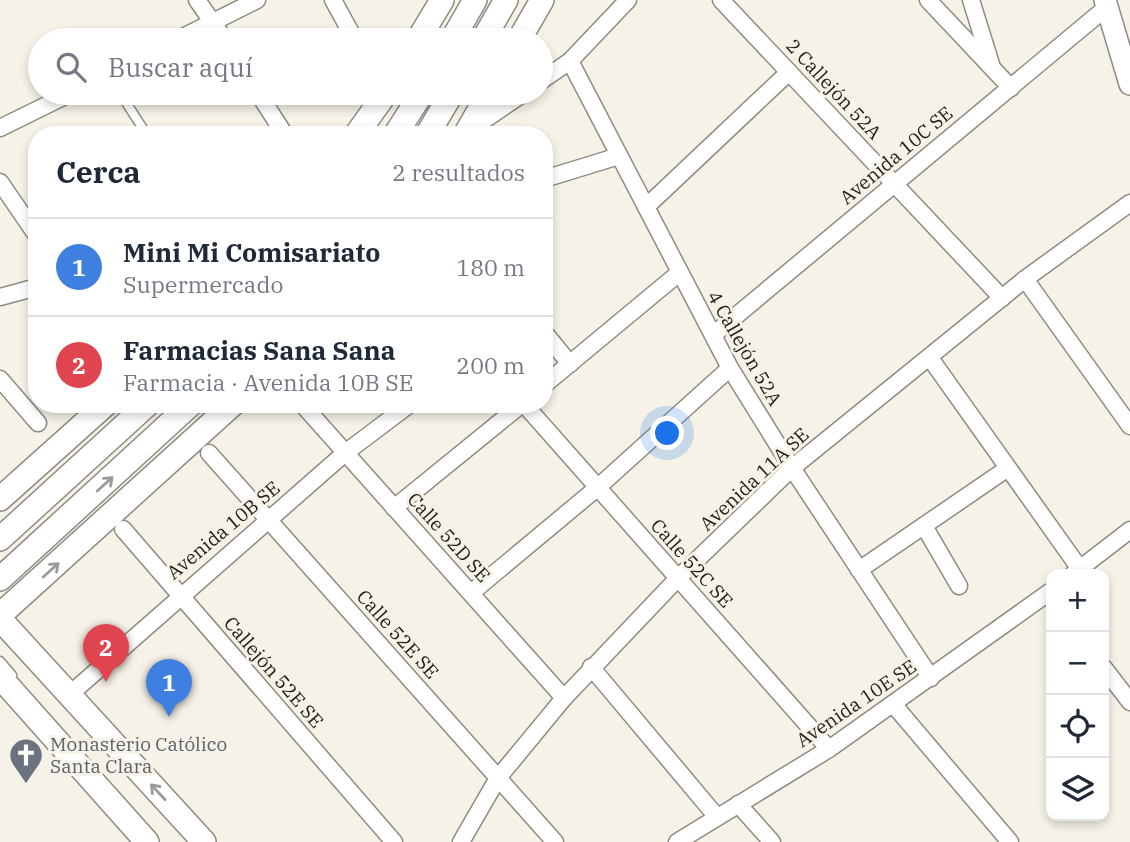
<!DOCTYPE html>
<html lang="es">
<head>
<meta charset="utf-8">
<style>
  body { margin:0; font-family:"IBM Plex Serif",serif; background:#f6f6f7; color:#1f2937 }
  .controls { position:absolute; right:21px; bottom:21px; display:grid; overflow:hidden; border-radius:14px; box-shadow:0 4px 10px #0003 }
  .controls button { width:63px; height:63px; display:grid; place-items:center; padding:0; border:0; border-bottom:2px solid #e0e1e3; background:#fff; color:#1f2937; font:35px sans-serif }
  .you { position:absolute; left:668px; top:434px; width:24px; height:24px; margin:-18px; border:5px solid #fff; border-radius:50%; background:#1a73e8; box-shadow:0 0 0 10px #1a73e833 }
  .badge { display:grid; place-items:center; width:46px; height:46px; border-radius:50%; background:#b45309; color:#fff; font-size:23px; font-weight:700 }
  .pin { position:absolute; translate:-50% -58px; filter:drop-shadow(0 2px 4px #0008) }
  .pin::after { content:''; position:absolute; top:37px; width:24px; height:21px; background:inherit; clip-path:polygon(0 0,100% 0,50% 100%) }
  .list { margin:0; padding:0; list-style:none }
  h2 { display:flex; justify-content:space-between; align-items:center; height:91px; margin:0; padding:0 28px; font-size:30px }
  h2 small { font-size:23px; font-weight:400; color:#747a83 }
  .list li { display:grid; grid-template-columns:46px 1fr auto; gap:21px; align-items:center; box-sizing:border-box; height:98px; padding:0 28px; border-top:2px solid #e0e1e3 }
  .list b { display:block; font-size:26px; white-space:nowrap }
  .list p { margin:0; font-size:23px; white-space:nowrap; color:#747a83 }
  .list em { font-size:23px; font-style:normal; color:#747a83 }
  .icon { flex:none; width:38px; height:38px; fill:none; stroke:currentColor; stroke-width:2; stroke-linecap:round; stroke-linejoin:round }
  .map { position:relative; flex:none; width:1130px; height:842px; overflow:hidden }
  .search { position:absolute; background:#fff; box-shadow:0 4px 10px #0003; left:28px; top:28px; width:525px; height:77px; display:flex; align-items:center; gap:18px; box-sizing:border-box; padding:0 24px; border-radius:38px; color:#747a83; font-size:26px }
  .panel { position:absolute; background:#fff; box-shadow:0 4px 10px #0003; left:28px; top:126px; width:525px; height:287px; border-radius:28px }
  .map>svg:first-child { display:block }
</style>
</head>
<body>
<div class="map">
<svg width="1130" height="842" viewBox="0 0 1130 842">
  <rect width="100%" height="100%" fill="#f6f2e8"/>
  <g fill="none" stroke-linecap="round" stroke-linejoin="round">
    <g stroke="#8f8b82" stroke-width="11">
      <g id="service">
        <polyline points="120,93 147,135"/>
        <polyline points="0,661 12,675"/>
      </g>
    </g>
    <g stroke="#8f8b82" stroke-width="19">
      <g id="minor">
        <polyline points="197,0 225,40"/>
        <polyline points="333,0 355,40"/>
        <polyline points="721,0 1002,298"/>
        <polyline points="928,0 1011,88"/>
        <polyline points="971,0 991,64"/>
        <polyline points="177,40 257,0"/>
        <polyline points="570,61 730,368 792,468 931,678"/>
        <polyline points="541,81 570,61 628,0"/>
        <polyline points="258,93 285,135"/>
        <polyline points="0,128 71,93"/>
        <polyline points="471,129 524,93"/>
        <polyline points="544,179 619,156"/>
        <polyline points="0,182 37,236"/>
        <polyline points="646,207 789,72"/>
        <polyline points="1025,279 1130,426"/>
        <polyline points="0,297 37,287"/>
        <polyline points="544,332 570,364"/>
        <polyline points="713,335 1107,7"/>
        <polyline points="930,358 1080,569"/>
        <polyline points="0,379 38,423"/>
        <polyline points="544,385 679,273"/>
        <polyline points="302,404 564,698"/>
        <polyline points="524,404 829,749"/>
        <polyline points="209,453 555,842"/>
        <polyline points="394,508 522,404"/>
        <polyline points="924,526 959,586"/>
        <polyline points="123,529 394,842"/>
        <polyline points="859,570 1008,468"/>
        <polyline points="1073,574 1130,530"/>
        <polyline points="471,593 597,488 730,368"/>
        <polyline points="591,667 717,817"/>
        <polyline points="1104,668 1130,702"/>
        <polyline points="69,695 345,453 410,404"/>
        <polyline points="893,704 1010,842"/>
        <polyline points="738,804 772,842"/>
        <polyline points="461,842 498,778 564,698 678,578 792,468 1025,279 1130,203"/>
        <polyline points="677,842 829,749 1051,591"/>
      </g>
    </g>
    <g stroke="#8f8b82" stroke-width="24">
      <polyline id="tertiary" points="1105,0 1130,84"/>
    </g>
    <g stroke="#8f8b82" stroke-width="26">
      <g id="secondary">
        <polyline points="418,40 442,0"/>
        <polyline points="452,40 475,0"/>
        <polyline points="483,40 506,0"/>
        <polyline points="519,40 542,0"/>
        <polyline points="356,135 386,93"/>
        <polyline points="395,135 422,93"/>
        <polyline points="427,135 452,93"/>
        <polyline points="465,135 489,93"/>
        <polyline points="0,499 106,404"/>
        <polyline points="0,539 148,404"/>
        <polyline points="0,579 191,404"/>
        <polyline points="0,615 233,404"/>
        <polyline points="0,619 204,842"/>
        <polyline points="0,677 147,842"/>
      </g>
    </g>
    <use href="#service" stroke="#fff" stroke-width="8"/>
    <use href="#minor" stroke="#fff" stroke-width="16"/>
    <use href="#tertiary" stroke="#fff" stroke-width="21"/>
    <use href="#secondary" stroke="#fff" stroke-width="23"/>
  </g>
  <defs><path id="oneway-shaft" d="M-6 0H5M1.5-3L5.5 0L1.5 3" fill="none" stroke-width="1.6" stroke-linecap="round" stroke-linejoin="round" transform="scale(1.75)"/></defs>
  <g stroke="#9b9a98">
    <use href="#oneway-shaft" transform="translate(105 484) rotate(-42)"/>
    <use href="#oneway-shaft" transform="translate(51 570) rotate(-42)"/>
    <use href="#oneway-shaft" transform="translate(158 792) rotate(-133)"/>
  </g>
  <defs>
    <g id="church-pin" transform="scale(1.75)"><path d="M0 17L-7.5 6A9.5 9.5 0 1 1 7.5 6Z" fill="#6b7280" stroke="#f6f2e8"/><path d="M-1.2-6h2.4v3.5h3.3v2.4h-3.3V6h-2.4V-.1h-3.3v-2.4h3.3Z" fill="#fff"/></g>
  </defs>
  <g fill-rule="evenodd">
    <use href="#church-pin" x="26" y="755"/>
  </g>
  <g text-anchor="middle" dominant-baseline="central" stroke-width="6" stroke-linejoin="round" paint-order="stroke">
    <g font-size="19" fill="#201e1b" stroke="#f6f2e8">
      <text transform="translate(834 89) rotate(47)">2 Callejón 52A</text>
      <text transform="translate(896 155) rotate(-40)">Avenida 10C SE</text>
      <text transform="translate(745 348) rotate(60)">4 Callejón 52A</text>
      <text transform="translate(754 479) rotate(-43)">Avenida 11A SE</text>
      <text transform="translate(223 530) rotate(-40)">Avenida 10B SE</text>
      <text transform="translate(449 537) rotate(48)">Calle 52D SE</text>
      <text transform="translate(692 563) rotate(48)">Calle 52C SE</text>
      <text transform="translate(398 634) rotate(48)">Calle 52E SE</text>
      <text transform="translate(274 672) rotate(49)">Callejón 52E SE</text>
      <text transform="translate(856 703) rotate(-34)">Avenida 10E SE</text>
    </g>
    <g font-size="19" fill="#5b616d" stroke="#f6f2e8" text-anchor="start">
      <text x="50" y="744">Monasterio Católico<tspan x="50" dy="22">Santa Clara</tspan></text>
    </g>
  </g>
</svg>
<div class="controls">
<button>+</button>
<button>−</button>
<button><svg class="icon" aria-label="locate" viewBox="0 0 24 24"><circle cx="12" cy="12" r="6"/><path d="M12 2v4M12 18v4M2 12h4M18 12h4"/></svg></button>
<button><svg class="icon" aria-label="layers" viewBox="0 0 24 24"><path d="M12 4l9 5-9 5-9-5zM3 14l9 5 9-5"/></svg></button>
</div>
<div class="you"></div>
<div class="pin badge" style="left:169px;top:717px;background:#3f7fe0">1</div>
<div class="pin badge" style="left:106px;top:682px;background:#e0444e">2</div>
<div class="search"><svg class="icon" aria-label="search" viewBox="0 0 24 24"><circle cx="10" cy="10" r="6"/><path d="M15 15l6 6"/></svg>Buscar aquí</div>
<section class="panel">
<h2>Cerca<small>2 resultados</small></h2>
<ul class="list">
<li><span class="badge" style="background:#3f7fe0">1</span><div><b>Mini Mi Comisariato</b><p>Supermercado</p></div><em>180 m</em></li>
<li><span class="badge" style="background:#e0444e">2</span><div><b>Farmacias Sana Sana</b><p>Farmacia · Avenida 10B SE</p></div><em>200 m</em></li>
</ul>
</section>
</div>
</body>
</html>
